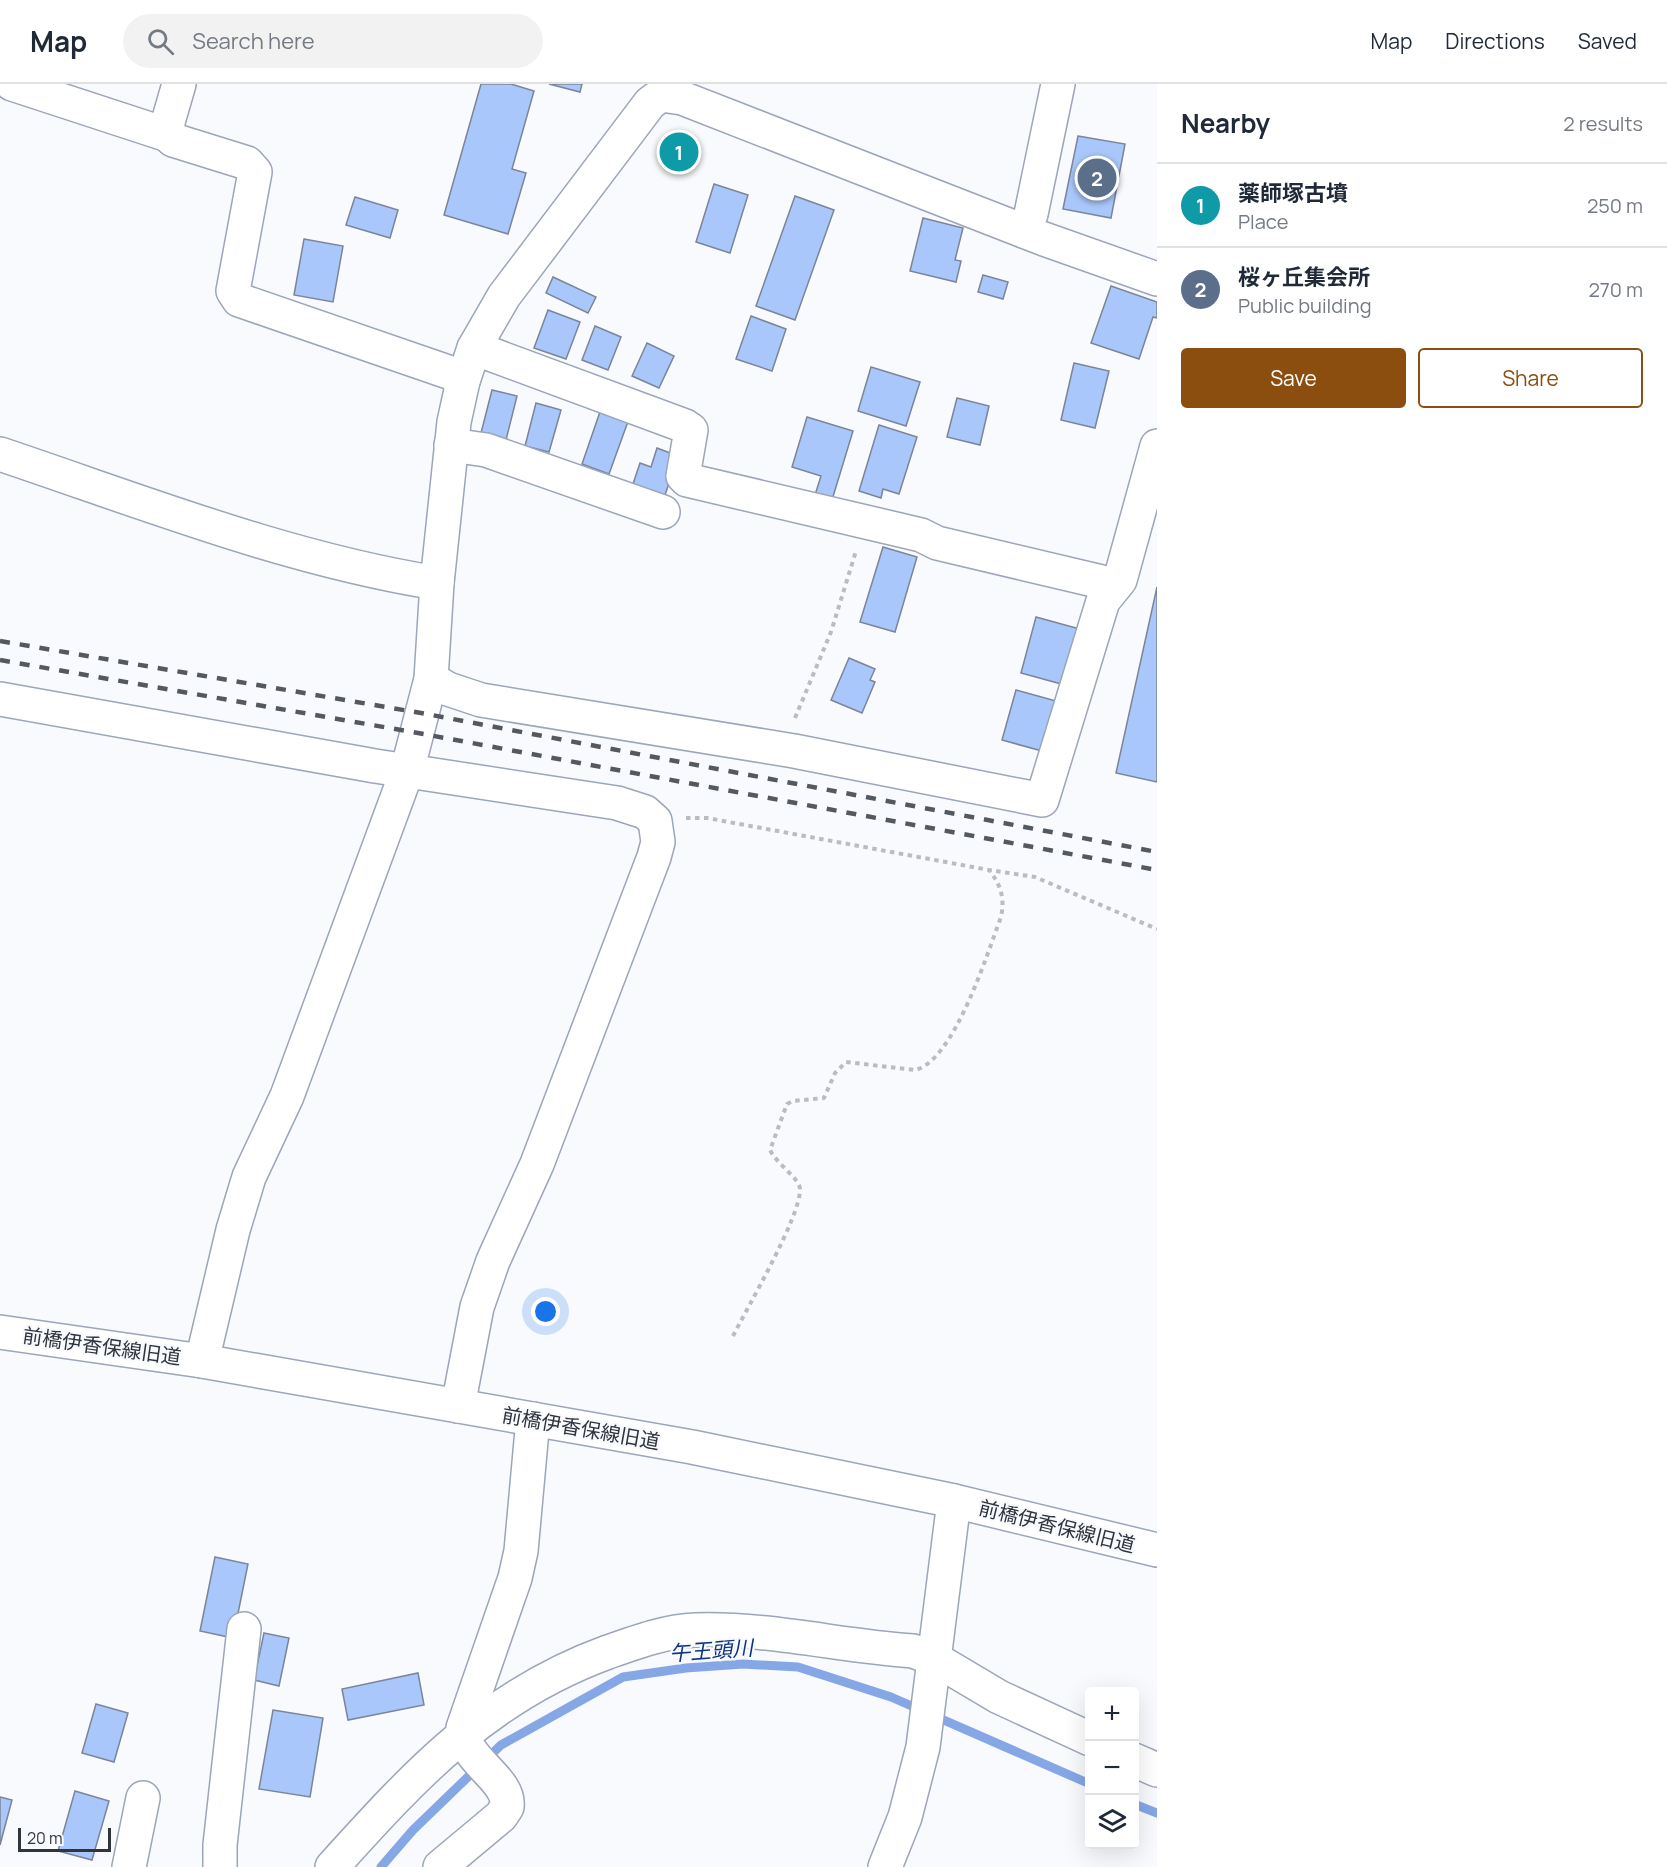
<!DOCTYPE html>
<html lang="en">
<head>
<meta charset="utf-8">
<style>
  body { margin:0; font-family:Manrope,"Noto Sans JP",sans-serif; background:#f2f2f3; color:#1f2937 }
  .controls { position:absolute; right:18px; bottom:18px; display:grid; overflow:hidden; border-radius:6px; box-shadow:0 6px 24px #0002 }
  .controls button { width:54px; height:54px; display:grid; place-items:center; padding:0; border:0; border-bottom:2px solid #e0e1e3; background:#fff; color:#1f2937; font:30px sans-serif }
  .scale { position:absolute; left:18px; bottom:15px; width:93px; box-sizing:border-box; padding-left:6px; border:3px solid #30353d; border-top:0; font-size:16px; line-height:21px; white-space:nowrap; color:#30353d; -webkit-text-stroke:4px #f8fafe; paint-order:stroke }
  .you { position:absolute; left:546px; top:1228px; width:21px; height:21px; margin:-15px; border:4px solid #fff; border-radius:50%; background:#1a73e8; box-shadow:0 0 0 9px #1a73e833 }
  .badge { display:grid; place-items:center; width:39px; height:39px; border-radius:50%; background:#8b4e0f; color:#fff; font-size:20px; font-weight:700 }
  .pin { position:absolute; translate:-50% -50%; border:3px solid #fff; box-shadow:0 2px 6px #0006 }
  .list { margin:0; padding:0; list-style:none }
  h2 { display:flex; justify-content:space-between; align-items:center; height:78px; margin:0; padding:0 24px; font-size:26px }
  h2 small { font-size:20px; font-weight:400; color:#747a83 }
  .list li { display:grid; grid-template-columns:39px 1fr auto; gap:18px; align-items:center; box-sizing:border-box; height:84px; padding:0 24px; border-top:2px solid #e0e1e3 }
  .list b { display:block; font-size:22px; white-space:nowrap }
  .list p { margin:0; font-size:20px; white-space:nowrap; color:#747a83 }
  .list em { font-size:20px; font-style:normal; color:#747a83 }
  .actions { display:flex; gap:12px; padding:18px 24px }
  .actions a { flex:1; padding:14px 0; border:2px solid #8b4e0f; border-radius:6px; text-align:center; font-size:21px; color:#8b4e0f }
  .actions .main { background:#8b4e0f; color:#fff }
  .icon { flex:none; width:33px; height:33px; fill:none; stroke:currentColor; stroke-width:2; stroke-linecap:round; stroke-linejoin:round }
  .map { position:relative; flex:none; width:1157px; height:1783px; overflow:hidden }
  header { display:flex; align-items:center; gap:36px; box-sizing:border-box; height:84px; padding:0 30px; background:#fff; border-bottom:2px solid #e0e1e3 }
  header strong { font-size:28px }
  nav { display:flex; gap:33px; margin-inline-start:auto; font-size:21px }
  .search { width:420px; height:54px; background:#f2f2f3; display:flex; align-items:center; gap:15px; box-sizing:border-box; padding:0 21px; border-radius:33px; color:#747a83; font-size:22px }
  main { display:flex }
  aside { flex:1; background:#fff }
  .map>svg:first-child { display:block }
</style>
</head>
<body>
<header>
<strong>Map</strong>
<div class="search"><svg class="icon" aria-label="search" viewBox="0 0 24 24"><circle cx="10" cy="10" r="6"/><path d="M15 15l6 6"/></svg>Search here</div>
<nav><a>Map</a><a>Directions</a><a>Saved</a></nav>
</header>
<main>
<div class="map">
<svg width="1157" height="1783" viewBox="0 0 1157 1783">
  <rect width="100%" height="100%" fill="#f8fafe"/>
  <g fill="none" stroke-linecap="round" stroke-linejoin="round">
    <g stroke="#85a7e6" stroke-width="9">
      <polyline points="1134,1720 1157,1729"/>
      <polyline points="381,1783 413,1746 501,1661 623,1593 686,1584 743,1580 798,1583 891,1613 1090,1700"/>
    </g>
  </g>
  <g fill="#aac7fb" stroke="#7b8598" stroke-width="1.5">
    <polygon points="481,0 511,0 534,7 512,85 526,89 508,150 444,131"/>
    <polygon points="549,0 582,0 580,8"/>
    <polygon points="1078,52 1125,60 1111,134 1063,125"/>
    <circle cx="679" cy="68" r="8"/>
    <polygon points="714,100 748,111 730,169 696,158"/>
    <polygon points="795,112 834,126 795,236 756,222"/>
    <polygon points="355,113 398,126 390,154 346,141"/>
    <polygon points="923,134 963,144 955,176 961,177 956,198 910,187"/>
    <polygon points="304,155 343,162 333,218 294,211"/>
    <polygon points="983,191 1008,198 1003,215 978,208"/>
    <polygon points="553,193 596,213 588,229 546,209"/>
    <polygon points="1111,202 1157,218 1157,234 1153,233 1139,275 1091,259"/>
    <polygon points="548,226 580,238 566,275 534,264"/>
    <polygon points="751,232 786,245 772,287 736,275"/>
    <polygon points="595,242 621,253 608,286 582,276"/>
    <polygon points="647,259 674,272 659,304 632,292"/>
    <polygon points="1074,279 1109,287 1095,344 1061,336"/>
    <polygon points="871,283 920,298 906,342 858,327"/>
    <polygon points="492,306 517,312 506,356 481,349"/>
    <polygon points="957,314 989,322 980,361 947,353"/>
    <polygon points="536,319 561,326 549,368 525,362"/>
    <polygon points="602,322 630,332 609,390 582,380"/>
    <polygon points="807,333 853,347 832,416 815,411 821,392 792,383"/>
    <polygon points="879,341 917,353 899,410 883,405 881,414 859,407"/>
    <polygon points="657,364 678,372 664,414 632,403 640,379 651,383"/>
    <polygon points="883,463 917,473 895,548 860,538"/>
    <polygon points="1157,503 1157,698 1116,689"/>
    <polygon points="1036,533 1087,547 1065,601 1021,589"/>
    <polygon points="849,574 875,585 870,596 875,598 862,629 831,616"/>
    <polygon points="1016,606 1056,617 1042,667 1002,656"/>
    <polygon points="215,1473 248,1480 233,1554 200,1547"/>
    <polygon points="264,1549 289,1554 279,1602 254,1596"/>
    <polygon points="418,1589 424,1621 348,1636 342,1605"/>
    <polygon points="96,1620 128,1629 114,1678 82,1669"/>
    <polygon points="273,1626 323,1634 310,1713 259,1705"/>
    <polygon points="75,1707 109,1717 92,1776 58,1767"/>
    <polygon points="0,1713 12,1716 0,1761"/>
  </g>
  <g fill="none" stroke-linecap="round" stroke-linejoin="round">
    <g stroke="#9ba6b9" stroke-width="36">
      <g id="minor">
        <polyline points="12,0 168,51"/>
        <polyline points="179,0 168,38 168,51 173,56 247,79 255,88 233,207 239,216 451,289 463,297"/>
        <polyline points="1024,147 1031,130 1058,0"/>
        <polyline points="474,264 685,342 691,346 683,392 687,396 921,451 937,459 1102,498 1113,504"/>
        <polyline points="451,361 486,366 663,428"/>
        <path d="M0,370C143,418 287,475 437,499L454,338L463,297L474,264L504,212L650,19L661,11L682,14L1044,155L1157,195"/>
        <polyline points="431,595 448,605 481,616 794,667 1042,716 1103,517 1120,496 1157,362"/>
        <polyline points="0,615 375,682 617,719 645,728 655,737 658,758 654,773 537,1080 493,1177 477,1223 458,1322"/>
        <polyline points="0,1248 202,1277 692,1363 954,1417 1157,1466"/>
        <polyline points="202,1277 233,1146 249,1093 287,1012 407,687 431,595 437,499"/>
        <polyline points="1134,1676 1157,1686"/>
        <polyline points="129,1783 143,1714"/>
        <polyline points="220,1783 220,1761 244,1545"/>
        <path d="M332,1783C416,1690 487,1612 608,1568C636,1558 666,1547 696,1546C772,1544 839,1562 913,1567L935,1575L999,1613L1090,1655"/>
        <path d="M440,1783L501,1732L507,1723C511,1695 462,1676 463,1644L515,1494L521,1467L533,1335"/>
        <polyline points="885,1783 905,1733 923,1663 954,1417"/>
      </g>
    </g>
    <g stroke="#b9bcc1" stroke-width="4" stroke-dasharray="4.5 4.5" stroke-linecap="butt">
      <polyline points="795,634 831,548 856,467"/>
      <polyline points="686,734 707,734 989,786 1035,793 1157,845"/>
      <path d="M733,1252C747,1224 801,1132 800,1105C800,1095 776,1079 770,1066L787,1020L793,1017L824,1014L835,989L846,978L915,986C954,977 987,870 1001,833C1005,814 1001,801 989,786"/>
    </g>
    <use href="#minor" stroke="#fff" stroke-width="33"/>
    <g stroke="#54585f" stroke-width="4.5" stroke-dasharray="10 10" stroke-linecap="butt">
      <polyline points="0,557 421,629 1157,768"/>
      <polyline points="0,576 418,649 1157,786"/>
    </g>
  </g>
  <g text-anchor="middle" dominant-baseline="central" stroke-width="4.5" stroke-linejoin="round" paint-order="stroke">
    <g font-size="20" fill="#30353d" stroke="#f8fafe">
      <text transform="translate(102 1262) rotate(8)">前橋伊香保線旧道</text>
      <text transform="translate(581 1344) rotate(10)">前橋伊香保線旧道</text>
      <text transform="translate(1057 1442) rotate(14)">前橋伊香保線旧道</text>
    </g>
    <g font-size="21" font-style="italic" fill="#0f337c" stroke="#f8fafe">
      <text transform="translate(711 1566) rotate(-4)">午王頭川</text>
    </g>
  </g>
</svg>
<div class="controls">
<button>+</button>
<button>−</button>
<button><svg class="icon" aria-label="layers" viewBox="0 0 24 24"><path d="M12 4l9 5-9 5-9-5zM3 14l9 5 9-5"/></svg></button>
</div>
<div class="scale">20 m</div>
<div class="you"></div>
<div class="pin badge" style="left:679px;top:68px;background:#0f9aa8">1</div>
<div class="pin badge" style="left:1097px;top:94px;background:#5c6f8a">2</div>
</div>
<aside>
<h2>Nearby<small>2 results</small></h2>
<ul class="list">
<li><span class="badge" style="background:#0f9aa8">1</span><div><b>薬師塚古墳</b><p>Place</p></div><em>250 m</em></li>
<li><span class="badge" style="background:#5c6f8a">2</span><div><b>桜ヶ丘集会所</b><p>Public building</p></div><em>270 m</em></li>
</ul>
<div class="actions"><a class="main">Save</a><a>Share</a></div>
</aside>
</main>
</body>
</html>
